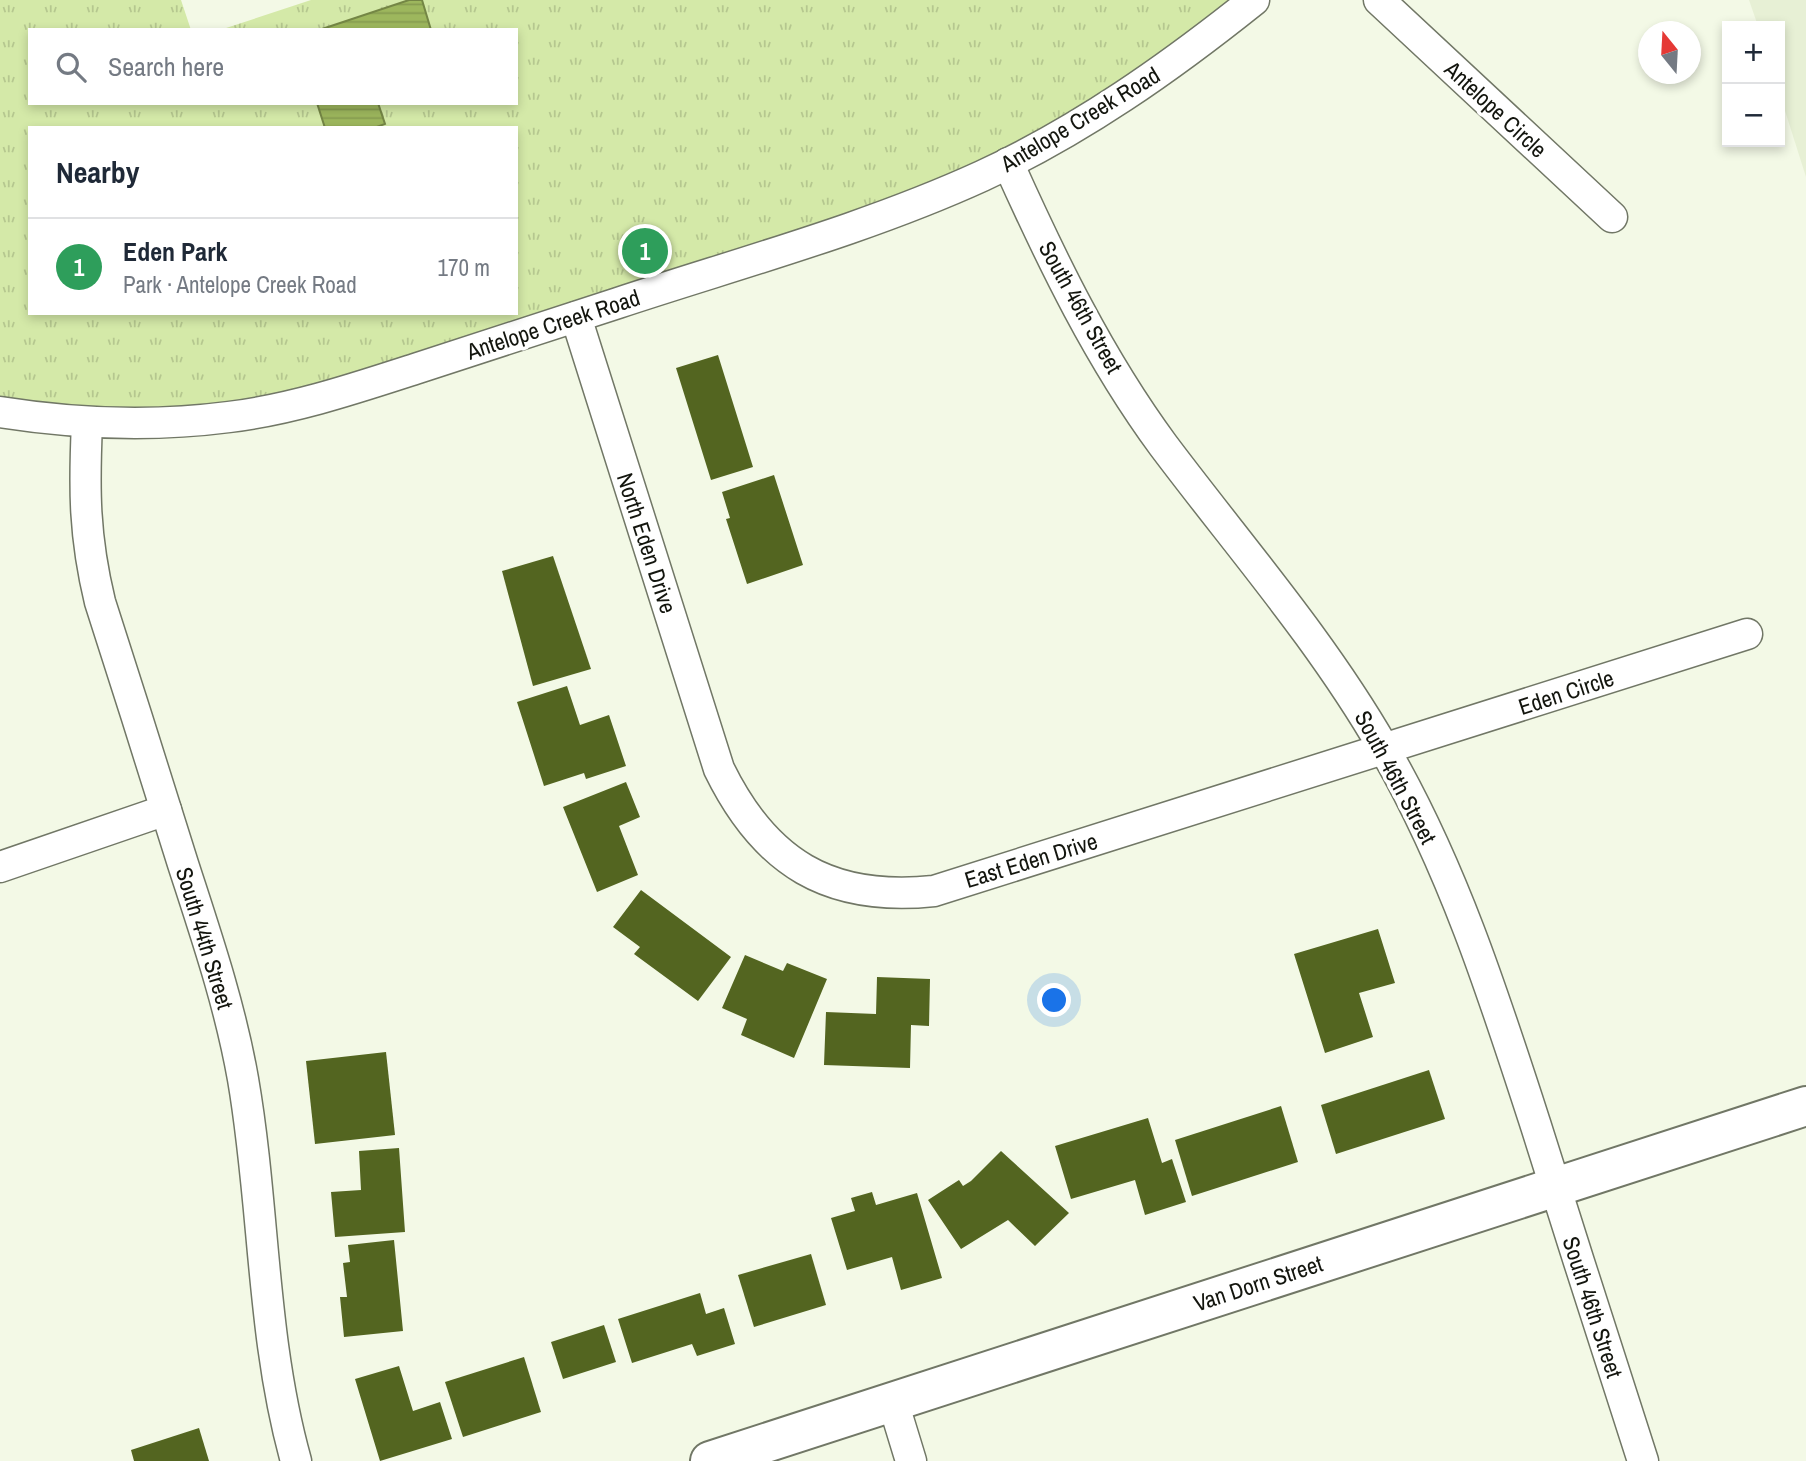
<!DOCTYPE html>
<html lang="en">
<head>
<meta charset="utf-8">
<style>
  body { margin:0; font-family:"Archivo Narrow",sans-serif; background:#f6f6f7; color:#1f2937 }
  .controls { position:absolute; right:21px; top:21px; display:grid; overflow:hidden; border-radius:0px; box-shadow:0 4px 10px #0003 }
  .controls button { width:63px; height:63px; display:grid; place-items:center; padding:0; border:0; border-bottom:2px solid #e0e1e3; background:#fff; color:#1f2937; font:35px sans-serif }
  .compass { position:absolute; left:1638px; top:21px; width:63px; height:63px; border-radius:50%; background:#fff; box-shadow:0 4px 10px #0003; rotate:342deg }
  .you { position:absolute; left:1055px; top:1001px; width:24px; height:24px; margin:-18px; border:5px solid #fff; border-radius:50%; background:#1a73e8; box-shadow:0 0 0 10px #1a73e833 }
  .badge { display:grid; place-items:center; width:46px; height:46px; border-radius:50%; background:#1a73e8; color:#fff; font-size:23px; font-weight:700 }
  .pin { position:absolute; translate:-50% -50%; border:4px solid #fff; box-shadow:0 2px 7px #0006 }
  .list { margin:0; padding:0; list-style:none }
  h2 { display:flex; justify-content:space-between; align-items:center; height:91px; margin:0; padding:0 28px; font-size:30px }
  h2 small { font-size:23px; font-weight:400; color:#747a83 }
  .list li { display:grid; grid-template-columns:46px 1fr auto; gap:21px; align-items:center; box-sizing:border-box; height:98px; padding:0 28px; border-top:2px solid #e0e1e3 }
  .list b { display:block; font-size:26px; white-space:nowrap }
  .list p { margin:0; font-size:23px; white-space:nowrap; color:#747a83 }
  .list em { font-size:23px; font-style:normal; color:#747a83 }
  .icon { flex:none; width:38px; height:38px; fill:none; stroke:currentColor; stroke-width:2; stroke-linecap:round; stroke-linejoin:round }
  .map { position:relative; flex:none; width:1806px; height:1461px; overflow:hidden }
  .search { position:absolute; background:#fff; box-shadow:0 4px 10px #0003; left:28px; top:28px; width:490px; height:77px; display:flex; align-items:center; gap:18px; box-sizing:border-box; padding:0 24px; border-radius:0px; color:#747a83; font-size:26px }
  .panel { position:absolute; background:#fff; box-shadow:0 4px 10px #0003; left:28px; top:126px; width:490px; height:189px; border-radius:0px }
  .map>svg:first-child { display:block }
</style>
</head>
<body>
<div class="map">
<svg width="1806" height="1461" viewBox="0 0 1806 1461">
  <defs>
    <pattern id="grass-tufts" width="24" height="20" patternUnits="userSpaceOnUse" patternTransform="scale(1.75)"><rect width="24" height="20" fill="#d4e9a8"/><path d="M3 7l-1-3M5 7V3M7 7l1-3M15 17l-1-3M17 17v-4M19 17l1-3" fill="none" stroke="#b5c78f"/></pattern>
    <pattern id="water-rules" width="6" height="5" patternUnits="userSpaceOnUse" patternTransform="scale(1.75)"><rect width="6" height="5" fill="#9db75d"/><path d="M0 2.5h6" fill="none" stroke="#869c50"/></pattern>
  </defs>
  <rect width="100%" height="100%" fill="#f3f9e6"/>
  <polygon fill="#e7f0d5" points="1749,0 1806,0 1806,177 1780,95 1780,26 1758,26"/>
  <path fill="url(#grass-tufts)" fill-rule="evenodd" d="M0,0H181L191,30H30V103H516V30H220L311,0H1254L1008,163L230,417L0,412ZM30,128H516V313H30Z"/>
  <g fill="url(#water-rules)" stroke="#748645" stroke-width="2">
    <polygon points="409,0 422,0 431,30 319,30"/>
    <polygon points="317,103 378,103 385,124 374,128 325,128"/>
  </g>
  <g fill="#536520">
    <polygon points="718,355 753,467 711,480 676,368"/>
    <polygon points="774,475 803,565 747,584 726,519 730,518 722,492"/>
    <polygon points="553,556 591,669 533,686 502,571"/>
    <polygon points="567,686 580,725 609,715 626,766 586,779 584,773 544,786 517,702"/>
    <polygon points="626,782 640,817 619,826 638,875 597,892 563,807"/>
    <polygon points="641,890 731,957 698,1001 634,954 640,947 613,927"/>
    <polygon points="1378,929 1395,983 1359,993 1373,1037 1325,1053 1294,954"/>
    <polygon points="745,955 783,971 787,963 827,979 794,1058 741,1035 747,1019 722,1008"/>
    <polygon points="877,977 930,979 929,1026 911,1025 910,1068 824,1065 826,1012 876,1014"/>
    <polygon points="386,1052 395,1135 315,1144 306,1061"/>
    <polygon points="1429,1070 1445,1119 1336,1154 1321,1105"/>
    <polygon points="1281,1106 1298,1162 1192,1196 1175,1140"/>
    <polygon points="1148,1118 1162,1163 1172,1159 1186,1202 1145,1215 1135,1180 1071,1199 1055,1146"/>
    <polygon points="399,1148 405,1232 335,1237 331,1192 361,1190 359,1151"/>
    <polygon points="1001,1151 1069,1213 1035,1246 1008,1220 961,1249 928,1200 959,1180 963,1186 971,1181"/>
    <polygon points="872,1192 876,1205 917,1193 942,1278 901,1290 892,1257 847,1270 831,1218 855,1211 851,1198"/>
    <polygon points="394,1240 403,1331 344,1337 340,1297 347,1297 343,1263 350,1262 348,1245"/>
    <polygon points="811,1254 826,1305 754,1327 738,1275"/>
    <polygon points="700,1293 706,1314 724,1308 735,1344 697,1356 692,1344 632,1363 618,1319"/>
    <polygon points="604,1325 616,1362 563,1379 551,1342"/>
    <polygon points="524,1357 541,1412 463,1437 445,1382"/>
    <polygon points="399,1366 413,1411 440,1402 452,1439 380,1461 355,1379"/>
    <polygon points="199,1428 209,1461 134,1461 131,1450"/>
  </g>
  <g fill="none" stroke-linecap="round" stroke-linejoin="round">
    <g stroke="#717766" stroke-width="33">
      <g id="minor">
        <polyline points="1379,0 1612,217"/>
        <path d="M1008,163C1052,261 1099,358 1163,445C1238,545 1320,638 1383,747C1452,865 1494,996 1536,1126C1571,1238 1607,1349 1643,1461"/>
        <path d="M576,317L719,769C765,863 829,902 934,891L1747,634"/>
        <path d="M0,412C76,424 152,427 229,417C294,409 356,388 418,368C485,346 552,325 618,303C739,263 866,229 982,176C1081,130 1169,68 1254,0"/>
        <path d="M87,423C84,489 84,536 100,602C128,689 156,777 183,864C206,935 230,1005 243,1079C265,1206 261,1336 296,1461"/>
        <polyline points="0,867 166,810"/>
        <polyline points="893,1402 911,1461"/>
      </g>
    </g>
    <g stroke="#717766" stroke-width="42">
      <polyline id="secondary" points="710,1461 1806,1106"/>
    </g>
    <use href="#minor" stroke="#fff" stroke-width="30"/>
    <use href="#secondary" stroke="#fff" stroke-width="38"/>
  </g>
  <g text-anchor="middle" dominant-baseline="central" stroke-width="7" stroke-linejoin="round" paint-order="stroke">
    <g font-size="23" fill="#13150e" stroke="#fff">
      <text transform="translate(1496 109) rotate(43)">Antelope Circle</text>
      <text transform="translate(1080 119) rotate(-31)">Antelope Creek Road</text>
      <text transform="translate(1081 307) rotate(61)">South 46th Street</text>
      <text transform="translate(553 324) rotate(-18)">Antelope Creek Road</text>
      <text transform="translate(647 543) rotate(72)">North Eden Drive</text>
      <text transform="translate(1566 692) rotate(-18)">Eden Circle</text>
      <text transform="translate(1396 777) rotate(62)">South 46th Street</text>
      <text transform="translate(1031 860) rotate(-17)">East Eden Drive</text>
      <text transform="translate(205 938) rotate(73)">South 44th Street</text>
      <text transform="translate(1258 1283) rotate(-18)">Van Dorn Street</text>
      <text transform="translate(1593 1307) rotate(72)">South 46th Street</text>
    </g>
  </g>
</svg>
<div class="controls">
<button>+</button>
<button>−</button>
</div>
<svg class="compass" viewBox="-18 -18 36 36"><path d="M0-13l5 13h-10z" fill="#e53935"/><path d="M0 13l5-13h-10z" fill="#747a83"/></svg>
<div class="you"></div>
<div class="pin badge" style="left:645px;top:251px;background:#2e9e5b">1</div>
<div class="search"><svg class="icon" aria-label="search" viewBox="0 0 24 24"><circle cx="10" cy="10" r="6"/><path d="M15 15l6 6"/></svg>Search here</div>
<section class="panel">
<h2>Nearby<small></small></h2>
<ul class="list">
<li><span class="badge" style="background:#2e9e5b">1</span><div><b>Eden Park</b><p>Park · Antelope Creek Road</p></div><em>170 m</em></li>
</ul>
</section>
</div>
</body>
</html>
